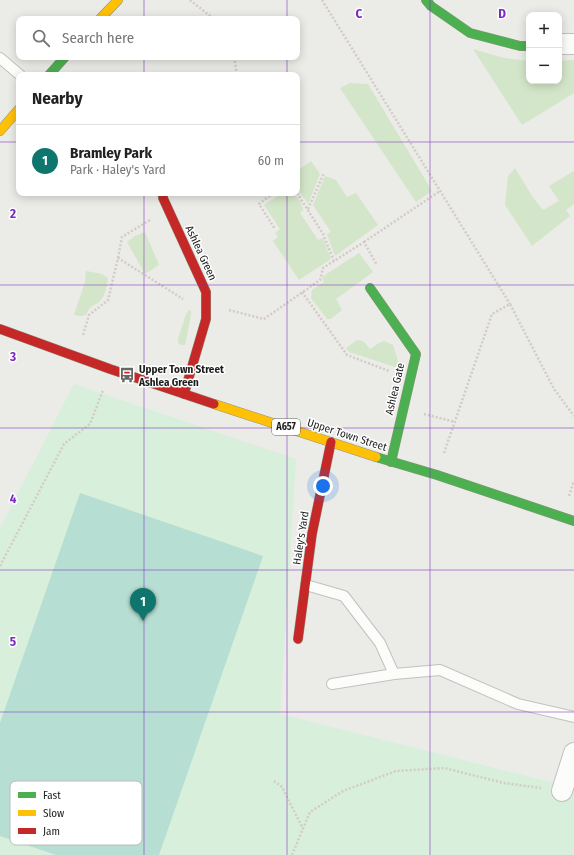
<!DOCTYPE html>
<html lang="en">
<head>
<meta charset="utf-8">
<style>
  body { margin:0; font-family:"Fira Sans Condensed",sans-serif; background:#f6f6f6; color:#222 }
  .controls { position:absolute; right:12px; top:12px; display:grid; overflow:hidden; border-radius:8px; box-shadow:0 2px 10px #0003 }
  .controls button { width:36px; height:36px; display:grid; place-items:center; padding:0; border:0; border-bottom:1px solid #e0e0e0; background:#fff; color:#222; font:20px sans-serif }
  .you { position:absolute; left:323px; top:486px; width:14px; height:14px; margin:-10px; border:3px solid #fff; border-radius:50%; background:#1a73e8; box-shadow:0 0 0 6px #1a73e833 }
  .badge { display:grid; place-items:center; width:26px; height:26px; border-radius:50%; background:#0f766e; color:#fff; font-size:13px; font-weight:700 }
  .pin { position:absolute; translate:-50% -33px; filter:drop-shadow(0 1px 2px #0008) }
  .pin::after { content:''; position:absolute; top:21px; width:14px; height:12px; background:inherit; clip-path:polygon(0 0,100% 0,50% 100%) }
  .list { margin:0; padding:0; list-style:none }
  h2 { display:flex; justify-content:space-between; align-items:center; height:52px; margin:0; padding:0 16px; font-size:17px }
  h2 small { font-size:13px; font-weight:400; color:#767676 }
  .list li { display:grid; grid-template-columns:26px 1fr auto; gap:12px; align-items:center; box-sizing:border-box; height:72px; padding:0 16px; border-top:1px solid #e0e0e0 }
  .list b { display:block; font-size:15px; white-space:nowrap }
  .list p { margin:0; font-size:13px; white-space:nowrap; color:#767676 }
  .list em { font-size:13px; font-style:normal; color:#767676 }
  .icon { flex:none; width:22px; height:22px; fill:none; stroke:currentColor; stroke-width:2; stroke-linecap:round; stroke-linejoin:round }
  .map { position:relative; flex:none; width:574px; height:855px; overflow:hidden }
  .search { position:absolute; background:#fff; box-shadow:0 2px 10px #0003; left:16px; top:16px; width:284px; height:44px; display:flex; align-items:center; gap:10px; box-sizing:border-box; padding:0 14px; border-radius:8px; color:#767676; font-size:15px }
  .panel { position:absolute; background:#fff; box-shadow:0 2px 10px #0003; left:16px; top:72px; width:284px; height:124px; border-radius:8px }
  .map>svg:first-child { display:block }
</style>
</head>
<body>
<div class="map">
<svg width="574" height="855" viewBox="0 0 574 855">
  <rect width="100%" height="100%" fill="#ebebe7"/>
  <g fill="#d4e6c9">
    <polygon points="473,49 504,58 529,61 529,81 559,81 559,61 574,60 574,93 522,125"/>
    <polygon points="350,83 368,84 432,191 416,202 340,88"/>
    <polygon points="311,161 320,174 308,204 297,188 297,171"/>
    <polygon points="515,168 532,196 543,210 559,201 549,186 574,171 574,204 566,210 570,216 532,246 505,205 508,176"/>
    <polygon points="325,176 336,180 347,197 356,193 378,225 335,256 327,234 331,232 313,205"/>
    <polygon points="283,193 293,193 301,202 303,210 300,213 318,240 323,238 331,259 299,280 273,241 278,237 275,233 280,229 264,205"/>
    <polygon points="145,232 159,265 145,274 127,242 135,236"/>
    <polygon points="359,253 373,272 336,299 342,310 331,319 327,319 311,298 312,290 324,282 322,277"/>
    <path d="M86,271L102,274L108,278C107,286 105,297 99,302C90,309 92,303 86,315L80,316L74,315L85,282Z"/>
    <polygon points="189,310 191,311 191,315 185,345 181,345 178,343 178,339 186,314"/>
    <polygon points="357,340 363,341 370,349 379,343 384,341 393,345 397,357 398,368 349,352 346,348"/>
  </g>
  <polygon fill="#d7efdb" points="74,384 296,459 280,714 574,788 574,855 0,855 0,528"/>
  <polygon fill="#b7ded3" points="80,493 263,556 159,855 56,855 0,836 0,723"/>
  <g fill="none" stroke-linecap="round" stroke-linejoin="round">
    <g stroke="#c1c1bf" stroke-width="12">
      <g id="lane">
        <polyline points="0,58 20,75"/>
        <polyline points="306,585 344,596 380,643 394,674"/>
        <polyline points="332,684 394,674 440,670 518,704 574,717"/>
      </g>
    </g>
    <g stroke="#c1c1bf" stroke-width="22">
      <g id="street">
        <polyline points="559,44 574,44"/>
        <polyline points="562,791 574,753"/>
      </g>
    </g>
    <g stroke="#8f9381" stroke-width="10">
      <g id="fast">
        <polyline points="426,0 431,6 470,33 520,46 529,46"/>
        <polyline points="49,75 65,57"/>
        <polyline points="370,288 416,354 391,462"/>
        <polyline points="376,457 437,475 574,521"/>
      </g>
    </g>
    <g stroke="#8f9381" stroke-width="10">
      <g id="slow">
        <polyline points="100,19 118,0"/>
        <polyline points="0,131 19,109"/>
        <polyline points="214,404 376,457"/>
      </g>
    </g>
    <g stroke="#8f9381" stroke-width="10">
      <g id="jam">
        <polyline points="163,193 163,198 206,292 206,319 184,394"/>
        <polyline points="0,329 110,369 214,404"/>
        <polyline points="298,639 312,534 331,442"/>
      </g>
    </g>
    <g stroke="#d4cbc7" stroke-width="2.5" stroke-dasharray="2 2" stroke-linecap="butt">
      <polyline points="190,0 214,19"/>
      <polyline points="322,0 510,304"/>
      <polyline points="234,57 237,75"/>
      <polyline points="273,193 259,204 275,229"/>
      <polyline points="297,193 323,234 334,261"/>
      <polyline points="308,209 324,173"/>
      <polyline points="364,242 440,191"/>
      <polyline points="118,258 122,237 150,220"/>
      <polyline points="302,292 347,355 389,371"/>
      <polyline points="229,310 264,319 320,280 323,268 364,242 377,265"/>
      <polyline points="83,335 89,315 108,300 118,258 183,299"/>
      <polyline points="424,414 455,422"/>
      <polyline points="444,453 492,314 510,304 554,389 574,416"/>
      <polyline points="569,496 574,481"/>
      <polyline points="0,566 64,444 90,424 103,390"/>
      <polyline points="274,781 282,787 303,829"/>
      <polyline points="292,855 310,812 343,791 396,771 444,768 504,783 541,788"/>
    </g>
    <use href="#lane" stroke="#fcfcfb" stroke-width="10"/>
    <use href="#street" stroke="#fcfcfb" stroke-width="20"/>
    <use href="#fast" stroke="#4caf50" stroke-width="9"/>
    <use href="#slow" stroke="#ffc107" stroke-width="9"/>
    <use href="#jam" stroke="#c62828" stroke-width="9"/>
  </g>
  <path fill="none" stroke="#7b2cbf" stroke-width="1" stroke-opacity="0.55" d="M144,0V19M287,0V19M430,0V855M144,57V75M287,57V75M0,142H19M297,142H574M144,193V855M287,193V855M0,285H574M0,428H574M0,570H574M0,712H574"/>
  <defs>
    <g id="bus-bare" transform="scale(1.2)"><path d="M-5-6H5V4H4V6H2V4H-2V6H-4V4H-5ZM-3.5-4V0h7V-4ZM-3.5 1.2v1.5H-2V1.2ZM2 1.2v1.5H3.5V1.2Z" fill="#666664" stroke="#fff" stroke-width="2.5" paint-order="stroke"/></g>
  </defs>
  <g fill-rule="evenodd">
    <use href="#bus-bare" x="127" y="375"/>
  </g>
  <g text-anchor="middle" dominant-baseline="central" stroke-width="3" stroke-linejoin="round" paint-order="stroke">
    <rect fill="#fff" stroke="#626262" stroke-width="1" x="272" y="419" width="28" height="16" rx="3"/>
    <g font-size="10" font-weight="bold" fill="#1e1e1e">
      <text x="286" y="427">A657</text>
    </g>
    <g font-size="11" fill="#1e1e1e" stroke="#fff">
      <text transform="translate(201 253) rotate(65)">Ashlea Green</text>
      <text transform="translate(395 389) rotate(-77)">Ashlea Gate</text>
      <text transform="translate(347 435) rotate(18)">Upper Town Street</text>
      <text transform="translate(301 538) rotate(-81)">Haley's Yard</text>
    </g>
    <g font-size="11" font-weight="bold" fill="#1e1e1e" stroke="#fff" text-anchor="start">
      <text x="139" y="369">Upper Town Street<tspan x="139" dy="13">Ashlea Green</tspan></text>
    </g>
  </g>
  <rect x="10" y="781" width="132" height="64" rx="6" fill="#fff" stroke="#bcbcbc" stroke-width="1"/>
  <rect x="18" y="792" width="18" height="6" fill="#4caf50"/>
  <rect x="18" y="810" width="18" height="6" fill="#ffc107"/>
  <rect x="18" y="828" width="18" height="6" fill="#c62828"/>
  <g font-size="11" fill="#1e1e1e">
    <text x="43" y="799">Fast</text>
    <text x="43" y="817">Slow</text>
    <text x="43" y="835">Jam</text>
  </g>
  <g font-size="13" text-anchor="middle" font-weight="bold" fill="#7b2cbf" stroke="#fff" stroke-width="3" stroke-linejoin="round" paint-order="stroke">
    <text x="359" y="18">C</text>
    <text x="502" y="18">D</text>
    <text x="13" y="218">2</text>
    <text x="13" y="361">3</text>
    <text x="13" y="503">4</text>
    <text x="13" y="646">5</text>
  </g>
</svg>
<div class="controls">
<button>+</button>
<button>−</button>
</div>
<div class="you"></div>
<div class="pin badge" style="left:143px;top:621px">1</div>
<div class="search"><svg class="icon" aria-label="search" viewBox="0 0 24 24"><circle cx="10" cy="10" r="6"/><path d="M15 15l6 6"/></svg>Search here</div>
<section class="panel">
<h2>Nearby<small></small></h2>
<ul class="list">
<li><span class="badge">1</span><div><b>Bramley Park</b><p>Park · Haley's Yard</p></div><em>60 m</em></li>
</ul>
</section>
</div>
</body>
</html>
